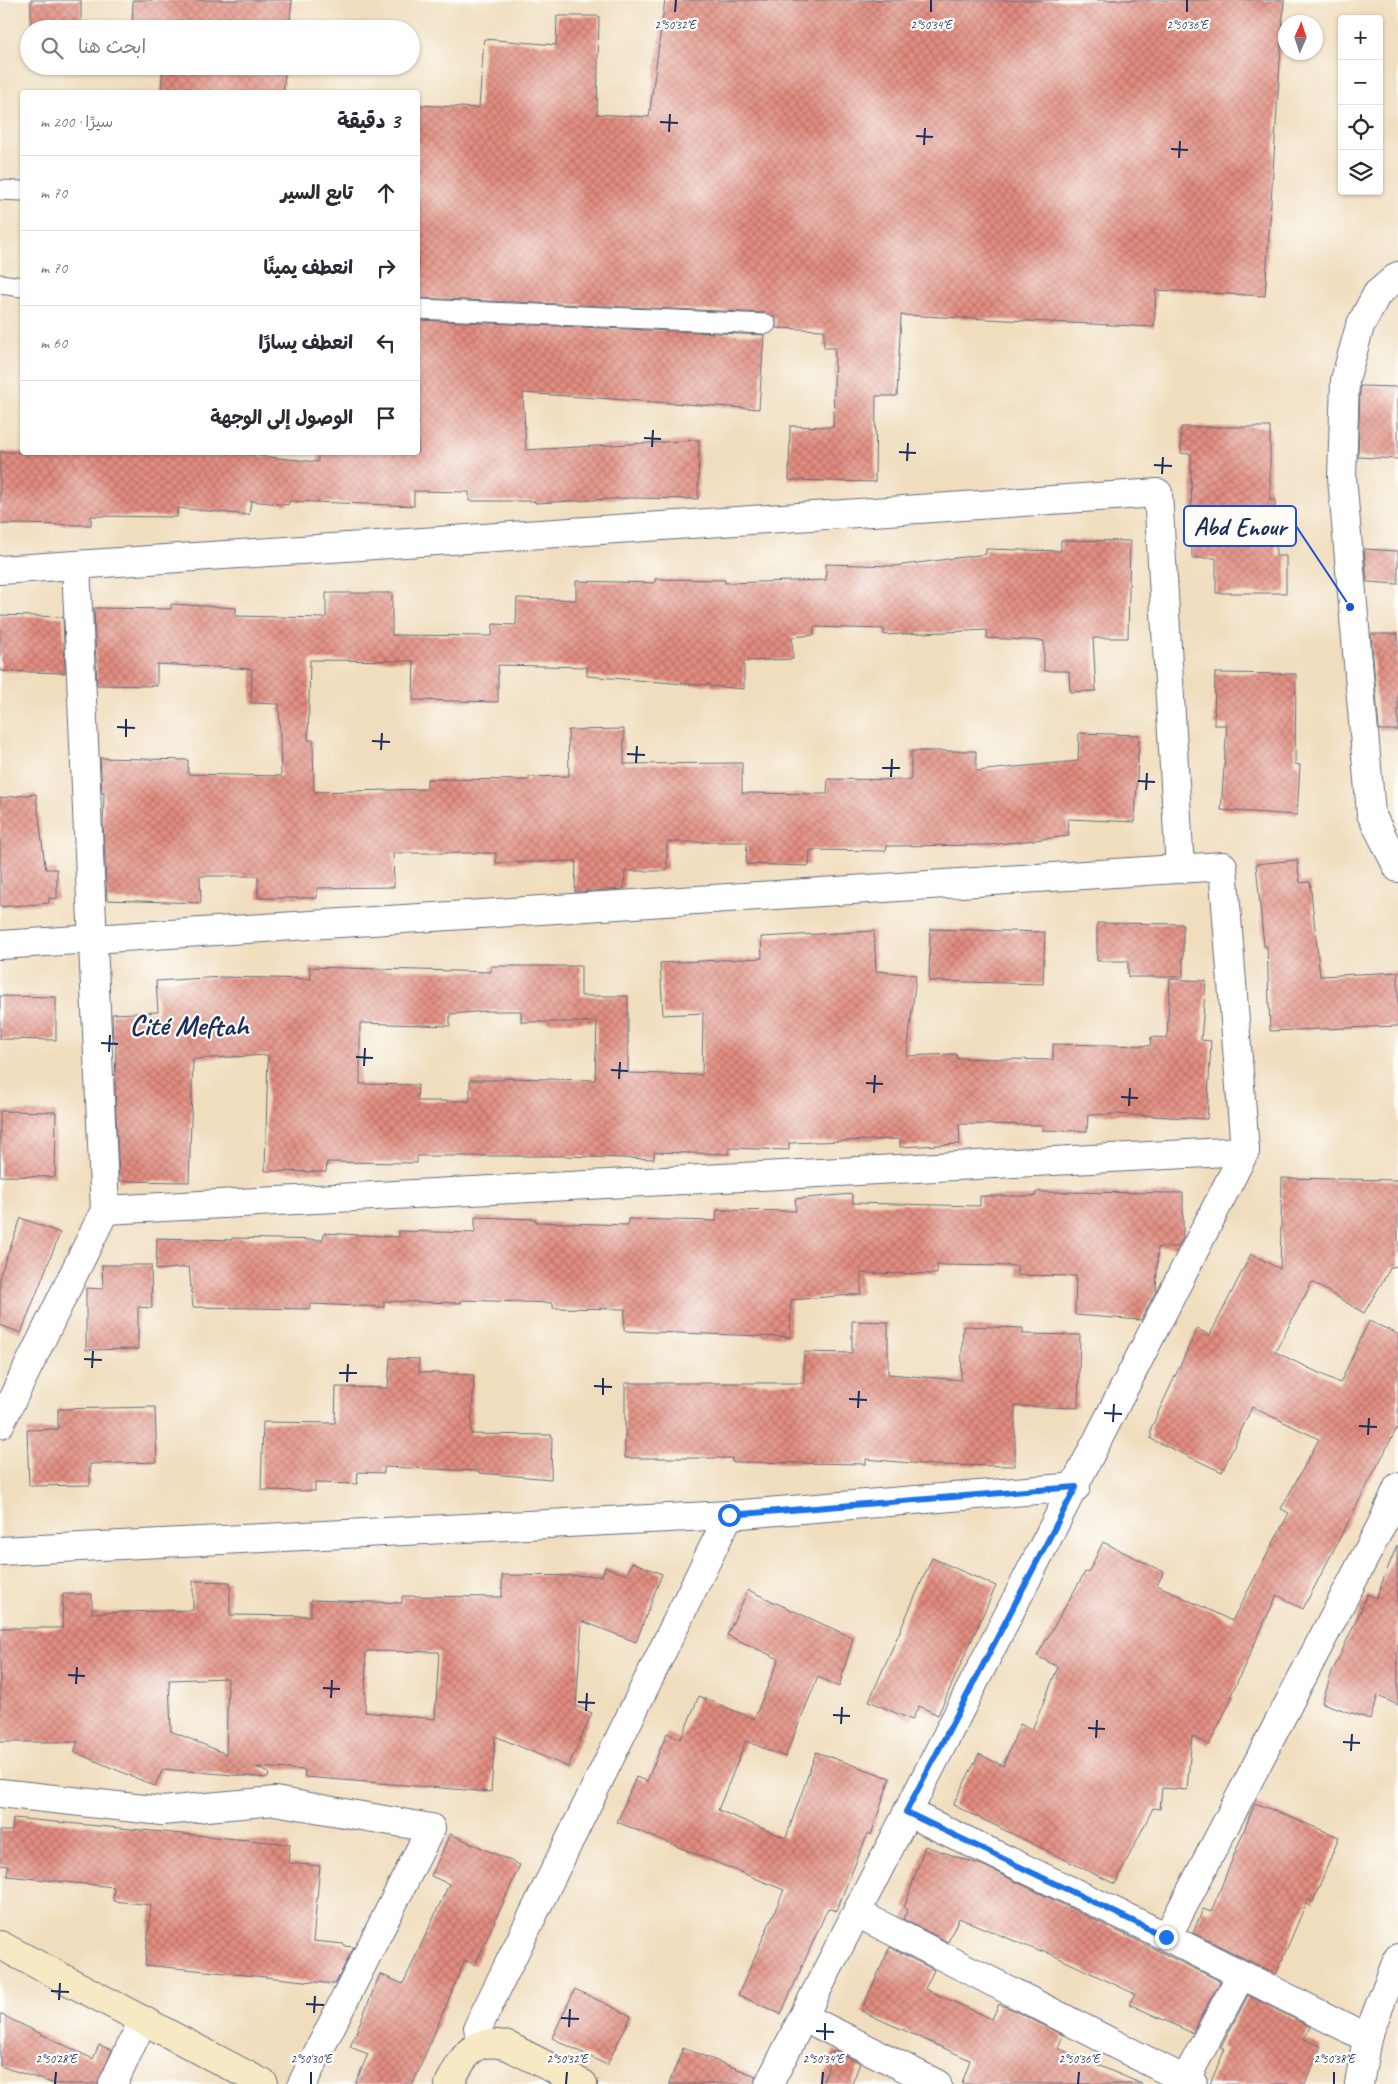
<!DOCTYPE html>
<html lang="ar">
<head>
<meta charset="utf-8">
<style>
  body { margin:0; font-family:Caveat,"Playpen Sans Arabic",sans-serif; background:#f7f7f7; color:#2b2b33; direction:rtl }
  .controls { position:absolute; right:15px; top:15px; display:grid; overflow:hidden; border-radius:5px; box-shadow:0 1px 4px #0004 }
  .controls button { width:45px; height:45px; display:grid; place-items:center; padding:0; border:0; border-bottom:1px solid #e1e1e2; background:#fff; color:#2b2b33; font:25px sans-serif }
  .compass { position:absolute; left:1278px; top:15px; width:45px; height:45px; border-radius:50%; background:#fff; box-shadow:0 1px 4px #0004; rotate:3deg }
  .stop { position:absolute; width:15px; height:15px; margin:-11px; border:4px solid #1a73e8; border-radius:50%; background:#fff }
  .stop.end { background:#1a73e8; border-color:#fff; box-shadow:0 1px 5px #0008 }
  .list { margin:0; padding:0; list-style:none }
  h2 { display:flex; justify-content:space-between; align-items:center; height:65px; margin:0; padding:0 20px; font-size:21px }
  h2 small { font-size:16px; font-weight:400; color:#7c7c81 }
  .list li { display:grid; grid-template-columns:32px 1fr auto; gap:15px; align-items:center; box-sizing:border-box; height:75px; padding:0 20px; border-top:1px solid #e1e1e2 }
  .list b { display:block; font-size:19px; white-space:nowrap }
  .list em { font-size:16px; font-style:normal; color:#7c7c81 }
  .icon { flex:none; width:28px; height:28px; fill:none; stroke:currentColor; stroke-width:2; stroke-linecap:round; stroke-linejoin:round }
  .map { position:relative; flex:none; width:1398px; height:2084px; overflow:hidden; direction:ltr }
  .search { position:absolute; background:#fff; box-shadow:0 1px 4px #0004; left:20px; top:20px; width:400px; height:55px; display:flex; align-items:center; gap:12px; box-sizing:border-box; padding:0 18px; border-radius:28px; color:#7c7c81; font-size:19px }
  .panel { position:absolute; background:#fff; box-shadow:0 1px 4px #0004; left:20px; top:90px; width:400px; height:365px; border-radius:5px; direction:rtl }
  .map>svg:first-child { display:block }
</style>
</head>
<body>
<div class="map">
<svg width="1398" height="2084" viewBox="0 0 1398 2084">
  <defs>
    <pattern id="building-cross-hatch" width="8" height="8" patternUnits="userSpaceOnUse" patternTransform="scale(1.25)"><rect width="8" height="8" fill="#e38c7f"/><path d="M0 0l8 8M0 8l8-8" fill="none" stroke="#b7736b"/></pattern>
  </defs>
  <rect width="100%" height="100%" fill="#fdfcf7"/>
  <filter id="ink" filterUnits="userSpaceOnUse"><feTurbulence type="fractalNoise" baseFrequency=".02" numOctaves="2"/><feDisplacementMap in="SourceGraphic" scale="10" xChannelSelector="R" yChannelSelector="G"/><feConvolveMatrix kernelMatrix="1 2 1 2 8 2 1 2 1" color-interpolation-filters="sRGB"/></filter>
  <filter id="wash" filterUnits="userSpaceOnUse"><feTurbulence type="fractalNoise" baseFrequency=".0096" numOctaves="4" result="noise"/><feDisplacementMap in="SourceGraphic" scale="20" xChannelSelector="R" yChannelSelector="G"/><feGaussianBlur stdDeviation="1.12" result="paint"/><feColorMatrix in="noise" values="0 0 0 0 0 0 0 0 0 0 0 0 0 0 0 0 0 1.4 0 .05"/><feComposite in="paint" operator="in"/></filter>
  <g filter="url(#wash)">
    <rect width="100%" height="100%" fill="#f0ddbd"/>
    <g id="blocks">
      <g fill="url(#building-cross-hatch)" fill-rule="evenodd">
        <rect x="31" y="0" width="50" height="29"/>
        <polygon points="133,0 292,0 289,29 132,29"/>
        <polygon points="665,0 1284,0 1265,296 1156,290 1154,327 901,315 897,396 876,396 875,482 789,480 790,426 833,427 835,348 824,348 824,330 776,328 776,318 766,313 418,298 418,105 479,108 484,39 556,45 557,16 599,16 597,114 649,117"/>
        <polygon points="163,66 286,66 283,92 161,92"/>
        <polygon points="418,320 764,335 759,409 523,393 526,450 699,440 698,499 630,498 535,503 535,501 469,501 469,492 414,491 414,506 289,501 288,505 251,501 249,515 177,508 177,517 91,516 91,525 0,524 0,452 220,452 318,462 318,452 418,452"/>
        <polygon points="1360,386 1398,387 1398,459 1358,457"/>
        <polygon points="1181,427 1270,427 1270,500 1275,500 1276,556 1286,556 1286,593 1216,593 1216,558 1192,558 1191,454 1181,453"/>
        <polygon points="1061,540 1130,541 1128,638 1093,638 1096,691 1070,692 1069,671 1044,671 1044,641 987,638 987,630 884,635 884,629 814,627 814,635 792,637 793,659 744,661 744,689 710,686 710,684 698,685 587,676 587,667 498,665 498,702 413,700 414,661 310,660 308,740 313,740 314,792 427,789 427,779 529,780 529,777 569,776 568,730 624,729 624,764 742,763 742,793 827,794 828,779 911,780 911,751 976,751 976,771 1078,761 1079,733 1139,735 1135,822 1067,819 1069,836 990,845 887,846 886,851 810,850 809,866 746,864 747,842 667,842 667,871 625,871 624,889 575,892 576,861 496,863 496,853 393,853 394,887 317,888 317,898 258,898 258,876 200,876 201,903 107,900 103,823 104,793 102,793 100,758 188,760 188,774 281,776 279,704 251,703 252,669 157,664 157,686 97,685 94,608 171,609 171,604 236,608 236,616 326,618 326,593 392,593 392,635 492,636 493,624 516,625 517,598 576,600 576,581 655,583 655,579 725,580 725,583 826,580 826,564 895,566 986,554 986,549 1061,551"/>
        <polygon points="1364,549 1398,551 1398,584 1367,582"/>
        <polygon points="0,615 63,617 65,673 0,671"/>
        <polygon points="1371,634 1398,634 1398,730 1379,730"/>
        <polygon points="1215,673 1296,674 1295,764 1300,765 1297,815 1221,810 1227,725 1214,725"/>
        <polygon points="36,794 45,865 46,869 57,869 57,899 49,898 49,903 0,907 0,798"/>
        <polygon points="1297,860 1300,883 1310,882 1320,976 1398,972 1398,1026 1270,1031 1267,946 1264,946 1256,864"/>
        <polygon points="1097,923 1183,924 1183,977 1128,977 1128,961 1097,961"/>
        <polygon points="930,929 1045,932 1043,984 929,981"/>
        <path d="M874,931L876,971L916,975L907,1056L956,1054L957,1058L1053,1060V1044L1150,1046L1151,1037L1167,1038L1170,979L1206,981L1201,1040L1211,1041L1207,1119L1116,1114L1088,1115L1087,1131L1042,1130V1125L959,1124L960,1144L900,1147V1139L789,1143V1150L729,1148V1154L654,1152V1159L564,1156H417V1163L327,1162L326,1172L265,1171L268,1055L193,1059L189,1182L119,1181L115,1095L116,1041H113L112,1014L158,1012L156,981L222,977L311,979L309,967L491,972V966H581V996H628V1073L702,1075L703,1013L663,1015L660,963L762,958L761,937ZM488,1011H521V1022H597L595,1080L504,1078L503,1080H470V1101H417L418,1085L360,1084V1023L450,1026V1014Z"/>
        <polygon points="0,996 56,997 56,1040 0,1039"/>
        <polygon points="0,1111 56,1112 55,1177 0,1176"/>
        <polygon points="1282,1178 1398,1180 1398,1266 1391,1267 1364,1313 1312,1282 1275,1352 1340,1383 1369,1321 1398,1334 1398,1426 1303,1609 1277,1595 1231,1695 1233,1696 1209,1745 1192,1736 1187,1790 1162,1788 1160,1809 1153,1808 1115,1884 953,1805 979,1754 1003,1766 1020,1724 1032,1730 1058,1667 1037,1656 1085,1572 1088,1573 1103,1542 1164,1572 1157,1585 1232,1621 1289,1513 1281,1509 1319,1439 1252,1407 1222,1472 1151,1439 1151,1428 1197,1329 1210,1335 1251,1254 1280,1269"/>
        <polygon points="1036,1192 1183,1193 1183,1238 1178,1247 1158,1247 1156,1291 1141,1320 1075,1315 1076,1276 1017,1275 1017,1266 937,1265 937,1274 861,1273 861,1294 791,1300 790,1337 624,1331 625,1309 553,1308 553,1303 461,1300 461,1303 384,1301 384,1307 310,1304 310,1309 193,1307 189,1267 156,1270 157,1238 232,1240 232,1238 323,1240 324,1233 399,1237 399,1231 475,1233 475,1217 536,1219 536,1222 628,1225 628,1219 716,1221 717,1210 796,1211 795,1199 852,1194 853,1203 980,1206 980,1196 1036,1196"/>
        <polygon points="21,1218 60,1233 21,1333 0,1325 0,1275"/>
        <polygon points="102,1265 151,1265 152,1308 138,1307 138,1349 86,1350 86,1288 103,1289"/>
        <polygon points="852,1321 888,1322 888,1374 961,1380 963,1326 1023,1328 1023,1334 1080,1335 1078,1408 1015,1406 1015,1466 933,1465 866,1459 866,1464 732,1462 732,1458 625,1458 625,1383 804,1383 804,1352 852,1353"/>
        <polygon points="390,1358 419,1359 419,1372 474,1375 471,1434 552,1435 551,1479 479,1473 479,1471 384,1467 384,1473 358,1472 357,1484 315,1483 315,1491 261,1490 263,1422 335,1423 336,1387 388,1388"/>
        <polygon points="155,1407 157,1462 90,1464 90,1485 29,1486 27,1430 58,1429 58,1409"/>
        <polygon points="1397,1545 1398,1705 1378,1696 1370,1719 1322,1703 1331,1675 1368,1594 1376,1598"/>
        <polygon points="932,1558 996,1586 938,1715 919,1706 912,1720 869,1701"/>
        <path d="M632,1562L662,1574L636,1642L582,1621L576,1706L592,1713L568,1767L495,1736L491,1792L305,1777V1770L256,1767L269,1773L268,1778L163,1769L155,1786L74,1752L78,1742H0V1628H62L63,1594H92V1613L193,1610V1581L230,1582V1615L311,1616V1600L402,1603V1596L502,1597V1575L602,1576L605,1567L627,1575ZM366,1651L439,1652L435,1719L365,1712ZM228,1678L226,1754L171,1731L169,1680Z"/>
        <polygon points="748,1590 853,1638 839,1687 818,1677 785,1757 746,1741 718,1810 786,1838 816,1752 890,1778 871,1835 868,1833 836,1911 828,1908 781,2014 738,1995 784,1890 617,1822 636,1777 647,1781 667,1733 681,1739 699,1696 754,1719 779,1659 727,1635"/>
        <polygon points="1255,1803 1339,1837 1313,1902 1308,1899 1276,1974 1193,1933 1203,1909 1211,1912"/>
        <polygon points="13,1818 290,1844 288,1863 320,1866 313,1941 344,1944 344,1946 354,1947 335,1984 145,1965 151,1905 113,1901 114,1887 7,1876 8,1866 0,1865 0,1831 12,1831"/>
        <polygon points="450,1834 520,1865 475,1965 465,1960 413,2084 355,2084 368,2054 350,2047 380,1974 403,1984 449,1884 431,1876"/>
        <polygon points="925,1846 984,1866 1220,1981 1192,2033 1129,2004 1135,1994 1042,1950 1041,1952 959,1918 948,1942 903,1919 908,1909 904,1908"/>
        <polygon points="890,1947 934,1970 925,1989 992,2019 999,2004 1009,2008 1063,2035 1058,2048 1142,2084 962,2084 970,2060 861,2011"/>
        <polygon points="575,1989 631,2016 607,2065 552,2038"/>
        <polygon points="1248,1995 1310,2027 1304,2039 1321,2046 1305,2084 1210,2084 1225,2049 1221,2047"/>
        <polygon points="0,2014 93,2059 99,2045 112,2050 98,2084 55,2084 0,2066"/>
        <polygon points="683,2048 756,2076 754,2084 669,2084"/>
        <polygon points="834,2050 860,2063 852,2084 822,2084"/>
      </g>
    </g>
  </g>
  <g filter="url(#ink)">
    <use href="#blocks" fill-opacity="0" stroke="#666c7f" stroke-width="1"/>
    <g fill="none" stroke-linecap="round" stroke-linejoin="round">
      <g stroke="#666c7f" stroke-width="21">
        <g id="lane">
          <polyline points="0,190 22,191"/>
          <polyline points="0,284 22,287"/>
          <polyline points="418,309 766,324"/>
        </g>
      </g>
      <g stroke="#666c7f" stroke-width="30">
        <g id="street">
          <polyline points="1398,276 1377,294 1360,326 1345,380 1342,477 1371,814 1398,868"/>
          <polyline points="0,570 1158,493 1180,869"/>
          <polyline points="0,945 1223,866 1245,1151 769,2084"/>
          <polyline points="105,1210 1245,1151"/>
          <polyline points="0,1424 105,1210 76,565"/>
          <polyline points="0,1551 729,1515 1076,1487"/>
          <polyline points="0,1793 162,1811 275,1801 431,1828 302,2084"/>
          <polyline points="907,1812 1167,1937 1367,2038"/>
          <polyline points="857,1913 1193,2084"/>
          <polyline points="1167,1937 1381,1526 1398,1487"/>
          <polyline points="804,2017 937,2084"/>
          <polyline points="481,2044 478,2027 729,1515"/>
          <polyline points="113,2084 143,2020"/>
          <polyline points="1183,2084 1241,1975"/>
          <polyline points="1359,2084 1367,2038 1398,1958"/>
        </g>
      </g>
      <g stroke="#666c7f" stroke-width="30">
        <g id="secondary">
          <polyline points="0,1945 264,2084"/>
          <path d="M449,2084C464,2056 472,2036 508,2046L583,2084"/>
        </g>
      </g>
      <use href="#lane" stroke="#fff" stroke-width="19"/>
      <use href="#street" stroke="#fff" stroke-width="28"/>
      <use href="#secondary" stroke="#f7e9c3" stroke-width="28"/>
    </g>
  </g>
  <g fill="none" stroke-linecap="round" stroke-linejoin="round" filter="url(#ink)">
    <polyline stroke="#1a73e8" stroke-width="6" points="729,1515 1076,1487 906,1812 1166,1937"/>
  </g>
  <path fill="none" stroke="#1b2f5e" stroke-width="2" d="M675,12L676,0M931,12V0M1187,12V0M660,122L678,123M669,132L670,114M916,136L933,137M924,145L925,128M1171,149L1188,150M1179,158L1180,141M644,438L661,439M652,447L653,430M899,452L916,453M907,461L908,443M1154,465L1172,466M1162,474L1163,457M117,727L135,728M126,737V719M372,741L390,742M381,750L382,733M627,754L645,755M636,763L637,746M882,768H900M891,777L892,759M1138,781L1155,782M1146,790L1147,773M101,1043L118,1044M109,1052L110,1035M356,1057L373,1058M364,1066L365,1048M611,1070L628,1071M619,1079L620,1062M866,1083L883,1084M874,1093L875,1075M1121,1097L1138,1098M1129,1106L1130,1088M84,1359L102,1360M92,1368L93,1351M339,1373H357M347,1382L348,1364M594,1386L612,1387M603,1395V1378M849,1399L867,1400M858,1408L859,1391M1104,1413L1122,1414M1113,1422L1114,1404M1359,1426L1377,1427M1368,1435L1369,1418M68,1675L85,1676M76,1684L77,1667M323,1688L340,1689M331,1698L332,1680M578,1702L595,1703M586,1711L587,1693M833,1715L850,1716M841,1724L842,1707M1088,1728L1105,1729M1096,1738L1097,1720M1343,1742L1360,1743M1351,1751L1352,1734M51,1991L69,1992M59,2000L60,1983M306,2004L324,2005M314,2013L315,1996M561,2018L579,2019M569,2027L570,2009M816,2031L834,2032M825,2040V2023M55,2084L56,2072M311,2084V2072M566,2084L567,2072M822,2084L823,2072M1078,2084L1079,2072M1334,2084V2072"/>
  <g text-anchor="middle" dominant-baseline="central" stroke-width="4.5" stroke-linejoin="round" paint-order="stroke">
    <g font-size="29" font-weight="bold" fill="#1b2f5e" stroke="#fdfcf7">
      <text x="189" y="1025">Cité Meftah</text>
    </g>
  </g>
  <g font-size="12" text-anchor="middle" fill="#1b2f5e" stroke="#fdfcf7" stroke-width="4.5" stroke-linejoin="round" paint-order="stroke">
    <text x="675" y="29">2°50'32"E</text>
    <text x="931" y="29">2°50'34"E</text>
    <text x="1187" y="29">2°50'36"E</text>
    <text x="56" y="2063">2°50'28"E</text>
    <text x="311" y="2063">2°50'30"E</text>
    <text x="567" y="2063">2°50'32"E</text>
    <text x="823" y="2063">2°50'34"E</text>
    <text x="1079" y="2063">2°50'36"E</text>
    <text x="1334" y="2063">2°50'38"E</text>
  </g>
  <path fill="none" stroke="#1d4ed8" stroke-width="2" d="M1350 607L1296 526"/>
  <circle fill="#1d4ed8" stroke="#fdfcf7" stroke-width="2" cx="1350" cy="607" r="5"/>
  <rect fill="#fdfcf7" stroke="#1d4ed8" stroke-width="2" x="1184" y="506" width="112" height="40" rx="5"/>
  <g font-size="25" text-anchor="middle" font-weight="bold" fill="#1b2f5e">
    <text x="1240" y="535">Abd Enour</text>
  </g>
</svg>
<div class="controls">
<button>+</button>
<button>−</button>
<button><svg class="icon" aria-label="locate" viewBox="0 0 24 24"><circle cx="12" cy="12" r="6"/><path d="M12 2v4M12 18v4M2 12h4M18 12h4"/></svg></button>
<button><svg class="icon" aria-label="layers" viewBox="0 0 24 24"><path d="M12 4l9 5-9 5-9-5zM3 14l9 5 9-5"/></svg></button>
</div>
<svg class="compass" viewBox="-18 -18 36 36"><path d="M0-13l5 13h-10z" fill="#e53935"/><path d="M0 13l5-13h-10z" fill="#7c7c81"/></svg>
<div class="stop" style="left:729px;top:1515px"></div>
<div class="stop end" style="left:1166px;top:1937px"></div>
<div class="search"><svg class="icon" aria-label="search" viewBox="0 0 24 24"><circle cx="10" cy="10" r="6"/><path d="M15 15l6 6"/></svg>ابحث هنا</div>
<section class="panel">
<h2>3 دقيقة<small>سيرًا · 200 m</small></h2>
<ul class="list">
<li><svg class="icon" aria-label="ahead" viewBox="0 0 24 24"><path d="M12 20V5M6 11l6-6 6 6"/></svg><div><b>تابع السير</b></div><em>70 m</em></li>
<li><svg class="icon" aria-label="right" viewBox="0 0 24 24"><path d="M7 20v-9h11M14 6l5 5-5 5"/></svg><div><b>انعطف يمينًا</b></div><em>70 m</em></li>
<li><svg class="icon" aria-label="left" viewBox="0 0 24 24"><path d="M17 20v-9H6M10 6l-5 5 5 5"/></svg><div><b>انعطف يسارًا</b></div><em>60 m</em></li>
<li><svg class="icon" aria-label="arrive" viewBox="0 0 24 24"><path d="M6 21V4h12l-3 4 3 4H6"/></svg><div><b>الوصول إلى الوجهة</b></div></li>
</ul>
</section>
</div>
</body>
</html>
